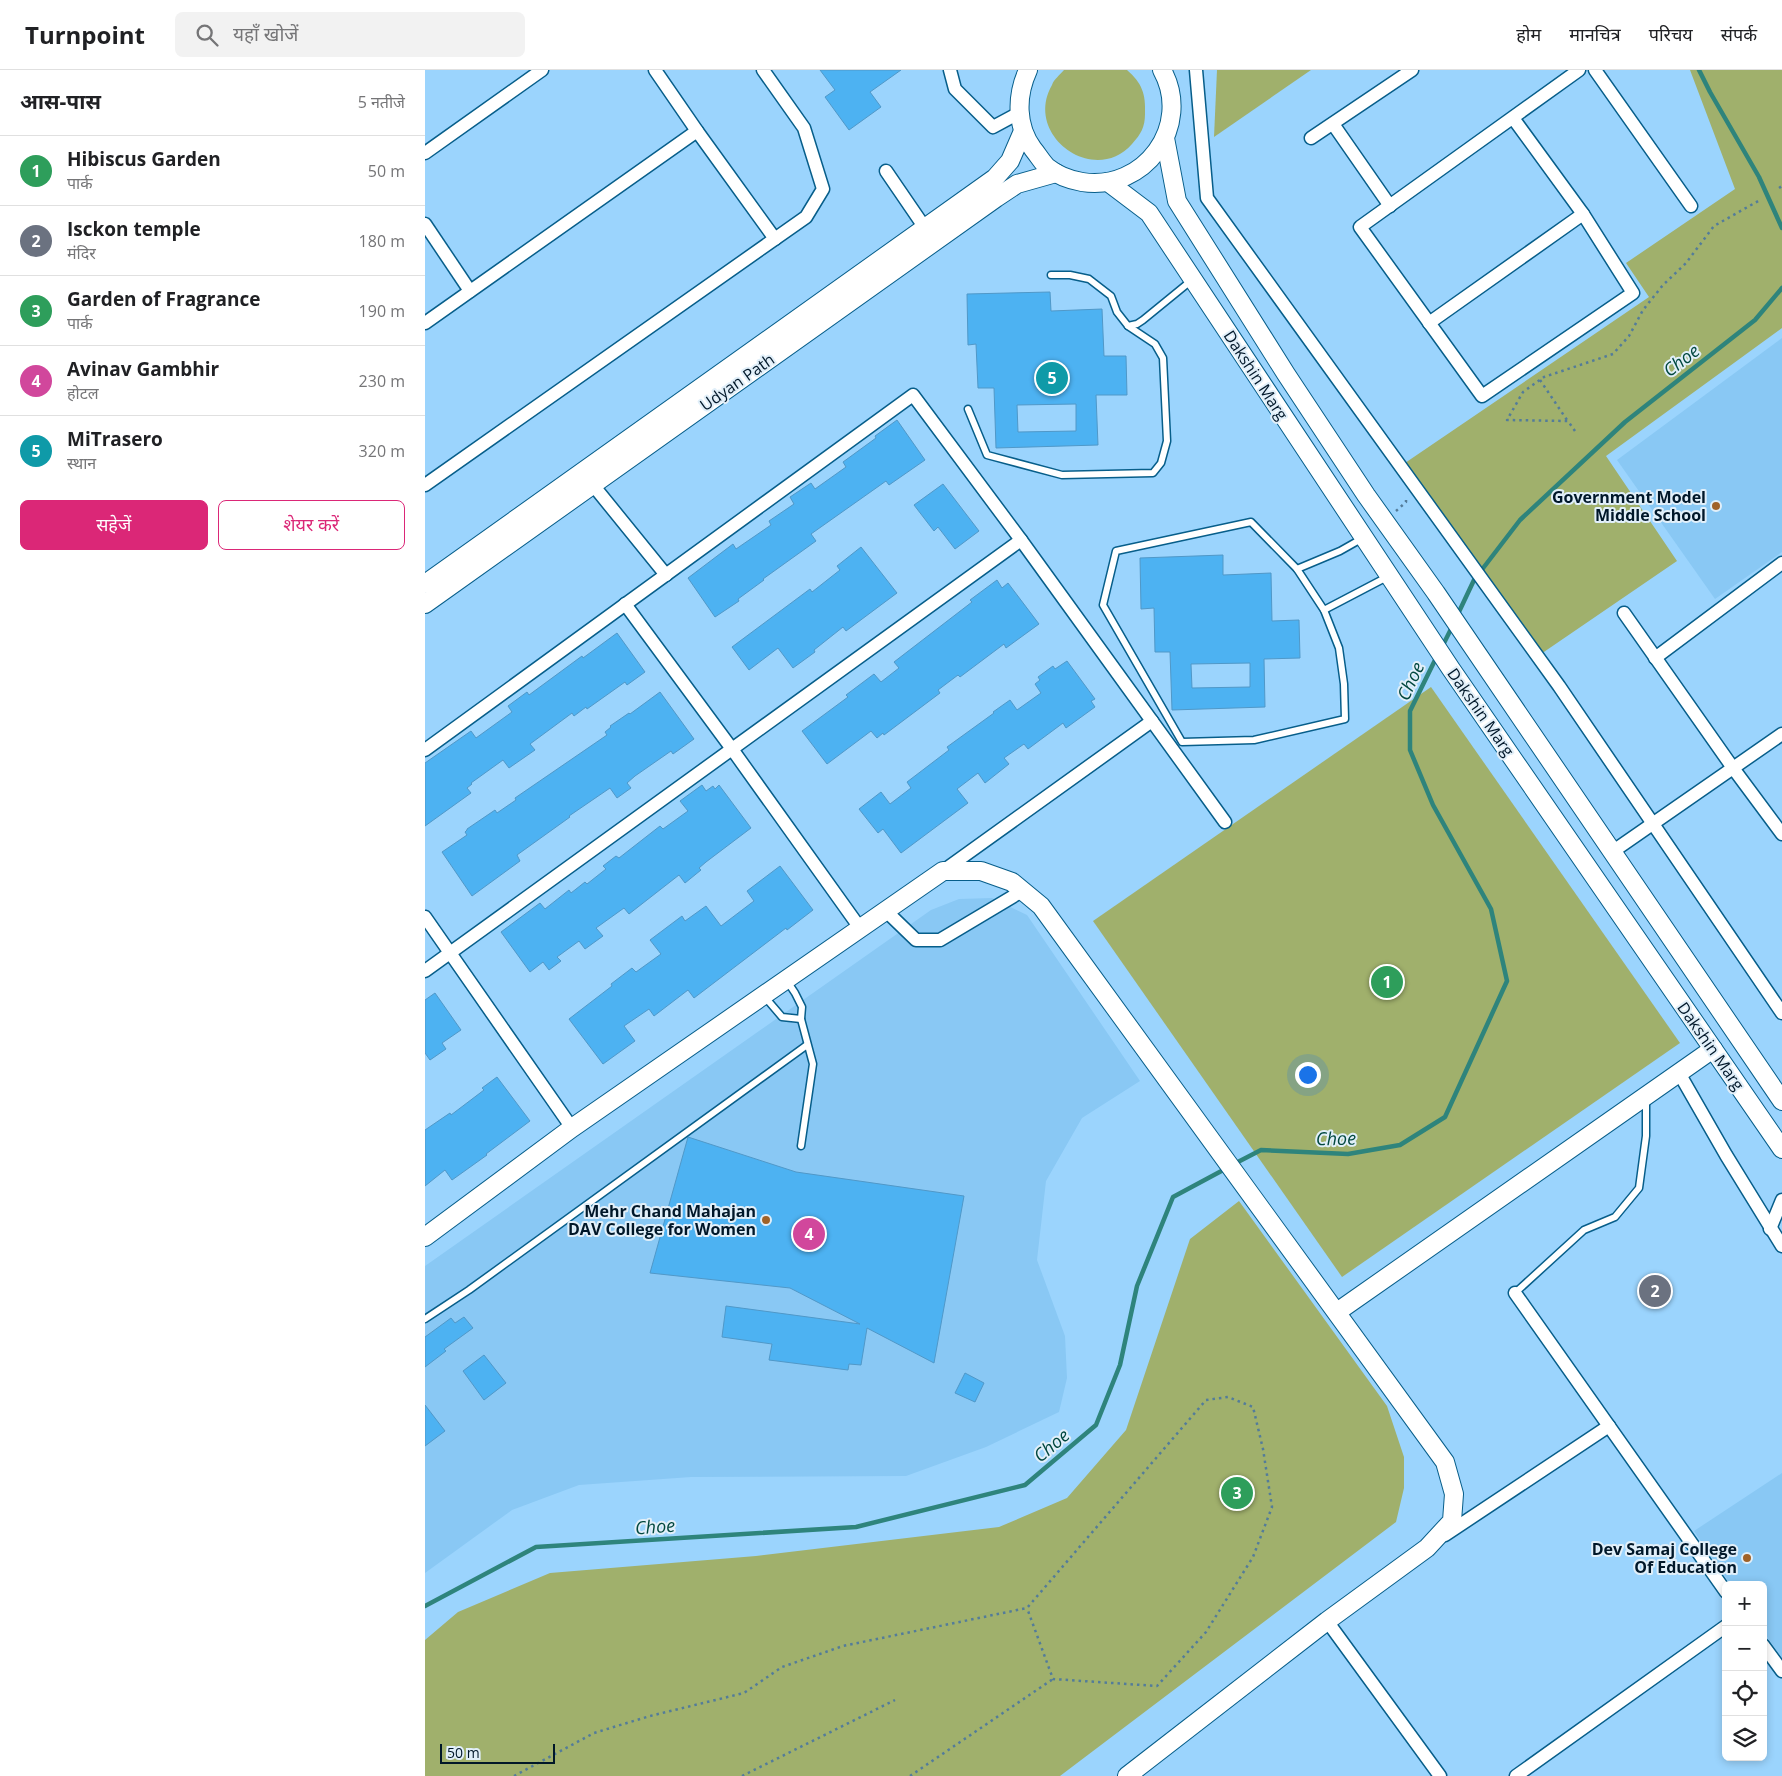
<!DOCTYPE html>
<html lang="hi">
<head>
<meta charset="utf-8">
<style>
  body { margin:0; font-family:"Open Sans","Noto Sans Devanagari",sans-serif; background:#f2f2f2; color:#202124 }
  .controls { position:absolute; right:15px; bottom:15px; display:grid; overflow:hidden; border-radius:8px; box-shadow:0 2px 8px #0003 }
  .controls button { width:45px; height:45px; display:grid; place-items:center; padding:0; border:0; border-bottom:1px solid #e0e0e0; background:#fff; color:#202124; font:25px sans-serif }
  .scale { position:absolute; left:15px; bottom:12px; width:115px; box-sizing:border-box; padding-left:5px; border:2px solid #001729; border-top:0; font-size:14px; line-height:18px; white-space:nowrap; color:#001729; -webkit-text-stroke:4px #e1eff9; paint-order:stroke }
  .you { position:absolute; left:882px; top:1004px; width:18px; height:18px; margin:-12px; border:4px solid #fff; border-radius:50%; background:#1a73e8; box-shadow:0 0 0 8px #1a73e833 }
  .badge { display:grid; place-items:center; width:32px; height:32px; border-radius:50%; background:#db2777; color:#fff; font-size:16px; font-weight:700 }
  .pin { position:absolute; translate:-50% -50%; border:2px solid #fff; box-shadow:0 1px 5px #0006 }
  .list { margin:0; padding:0; list-style:none }
  h2 { display:flex; justify-content:space-between; align-items:center; height:65px; margin:0; padding:0 20px; font-size:21px }
  h2 small { font-size:16px; font-weight:400; color:#757577 }
  .list li { display:grid; grid-template-columns:32px 1fr auto; gap:15px; align-items:center; box-sizing:border-box; height:70px; padding:0 20px; border-top:1px solid #e0e0e0 }
  .list b { display:block; font-size:19px; white-space:nowrap }
  .list p { margin:0; font-size:16px; white-space:nowrap; color:#757577 }
  .list em { font-size:16px; font-style:normal; color:#757577 }
  .actions { display:flex; gap:10px; padding:15px 20px }
  .actions a { flex:1; padding:11px 0; border:1px solid #db2777; border-radius:8px; text-align:center; font-size:18px; color:#db2777 }
  .actions .main { background:#db2777; color:#fff }
  .icon { flex:none; width:28px; height:28px; fill:none; stroke:currentColor; stroke-width:2; stroke-linecap:round; stroke-linejoin:round }
  .map { position:relative; flex:none; width:1357px; height:1706px; overflow:hidden }
  header { display:flex; align-items:center; gap:30px; box-sizing:border-box; height:70px; padding:0 25px; background:#fff; border-bottom:1px solid #e0e0e0 }
  header strong { font-size:24px }
  nav { display:flex; gap:28px; margin-inline-start:auto; font-size:18px }
  .search { width:350px; height:45px; background:#f2f2f2; display:flex; align-items:center; gap:12px; box-sizing:border-box; padding:0 18px; border-radius:8px; color:#757577; font-size:19px }
  main { display:flex }
  aside { flex:1; background:#fff }
  .map>svg:first-child { display:block }
</style>
</head>
<body>
<header>
<strong>Turnpoint</strong>
<div class="search"><svg class="icon" aria-label="search" viewBox="0 0 24 24"><circle cx="10" cy="10" r="6"/><path d="M15 15l6 6"/></svg>यहाँ खोजें</div>
<nav><a>होम</a><a>मानचित्र</a><a>परिचय</a><a>संपर्क</a></nav>
</header>
<main>
<aside>
<h2>आस-पास<small>5 नतीजे</small></h2>
<ul class="list">
<li><span class="badge" style="background:#2e9e5b">1</span><div><b>Hibiscus Garden</b><p>पार्क</p></div><em>50 m</em></li>
<li><span class="badge" style="background:#6b7280">2</span><div><b>Isckon temple</b><p>मंदिर</p></div><em>180 m</em></li>
<li><span class="badge" style="background:#2e9e5b">3</span><div><b>Garden of Fragrance</b><p>पार्क</p></div><em>190 m</em></li>
<li><span class="badge" style="background:#d1479c">4</span><div><b>Avinav Gambhir</b><p>होटल</p></div><em>230 m</em></li>
<li><span class="badge" style="background:#0f9aa8">5</span><div><b>MiTrasero</b><p>स्थान</p></div><em>320 m</em></li>
</ul>
<div class="actions"><a class="main">सहेजें</a><a>शेयर करें</a></div>
</aside>
<div class="map">
<svg width="1357" height="1706" viewBox="0 0 1357 1706">
  <rect width="100%" height="100%" fill="#9bd4fd"/>
  <g fill="#89c8f4">
    <polygon points="1357,268 1357,482 1290,529 1192,390"/>
    <polygon points="567,828 602,845 715,1011 657,1048 621,1111 612,1190 640,1266 642,1308 634,1342 561,1377 481,1406 266,1407 154,1415 87,1440 0,1503 0,1196 506,840 534,829"/>
    <polygon points="1357,1403 1357,1588 1338,1561 1338,1515 1306,1515 1269,1461"/>
  </g>
  <g fill="#a0b06c">
    <path d="M639,0H702C717,13 721,24 720,44C720,57 716,64 707,74C669,117 598,65 627,15C629,9 635,5 639,0Z"/>
    <polygon points="792,0 886,0 789,67"/>
    <polygon points="1265,0 1357,0 1357,258 1181,386 1252,491 1113,586 980,393 1224,227 1201,193 1310,119"/>
    <polygon points="1006,617 1255,973 917,1207 668,851"/>
    <polygon points="814,1131 962,1336 979,1387 979,1418 971,1452 635,1706 0,1706 0,1570 33,1542 125,1503 331,1486 574,1457 642,1428 701,1360 765,1169"/>
  </g>
  <g fill="none" stroke-linecap="round" stroke-linejoin="round">
    <g stroke="#2e847c" stroke-width="4.5">
      <polyline points="1274,0 1285,22 1334,107 1357,158"/>
      <polyline points="1032,546 1049,510 1095,450 1200,352 1330,250 1357,218"/>
      <polyline points="1017,577 1028,555"/>
      <polyline points="809,1094 836,1080 923,1084 975,1075 1020,1047 1082,911 1066,839 1008,735 985,680 985,641 1012,586"/>
      <polyline points="0,1536 111,1477 431,1457 600,1415 671,1355 695,1295 712,1216 748,1127 802,1098"/>
    </g>
  </g>
  <g fill="#4db2f2" stroke="#5098c8" fill-rule="evenodd">
    <polygon points="395,0 476,0 445,22 456,37 424,60 400,27 410,20"/>
    <path d="M625,222L626,241L677,239L679,286H701L702,325H671L673,375L571,378L569,318H553L551,274L543,275L542,224ZM651,334V361L593,362L592,335Z"/>
    <polygon points="472,350 500,390 464,415 461,411 386,464 391,471 338,509 339,510 313,529 314,531 290,547 263,508 308,474 311,479 346,455 344,451 369,434 365,427 386,413 390,419 421,397 418,392 451,368 450,366"/>
    <polygon points="518,414 554,461 530,479 513,457 509,461 489,435"/>
    <polygon points="436,477 472,523 421,561 418,557 389,580 390,582 368,598 353,578 324,600 307,577 385,519 387,522 415,500 412,496"/>
    <path d="M798,485V505L846,503L847,551L874,550L875,588L839,589L840,637L747,640L745,582H730L729,538L716,539L715,488ZM825,593V617L767,618L766,594Z"/>
    <polygon points="572,510 577,518 583,513 614,554 581,578 579,574 535,607 533,605 513,620 515,623 459,665 458,663 452,668 446,661 402,694 377,661 423,627 421,625 449,604 456,612 474,598 469,592 547,532 545,530"/>
    <polygon points="192,563 220,602 202,615 200,612 162,639 161,637 149,646 147,643 105,674 110,680 84,698 78,690 46,713 47,714 42,718 46,723 0,756 0,693 46,661 51,668 87,642 83,636 102,622 104,625 157,586 158,588"/>
    <polygon points="642,591 670,629 666,631 670,637 641,658 638,653 603,679 599,674 579,688 584,694 560,713 553,703 532,719 543,733 476,783 458,759 453,763 434,739 456,722 465,734 486,718 482,712 524,680 522,677 569,643 568,642 585,630 592,640 616,623 610,614 615,610 613,607 628,596 630,599"/>
    <polygon points="235,622 269,669 248,684 246,681 210,706 202,713 206,718 192,728 185,718 144,746 145,747 92,785 95,791 47,826 17,782 42,765 40,762 42,760 42,759 70,740 72,743 91,730 90,728 182,665 180,662 186,657 185,656 204,643 205,644"/>
    <polygon points="277,715 281,721 288,716 290,719 294,715 326,758 281,792 274,798 276,800 260,813 254,805 204,844 199,838 171,858 178,866 160,879 154,871 132,887 136,891 124,900 118,892 105,902 76,862 115,833 120,839 144,820 146,823 160,812 162,814 181,799 178,796 191,786 194,788 235,756 238,759 263,741 255,731"/>
    <polygon points="355,796 388,840 362,860 361,858 269,928 263,920 229,946 224,939 199,956 210,971 178,994 144,949 187,916 186,914 207,898 211,902 236,884 225,870 257,846 260,851 281,836 296,856 329,831 322,821"/>
    <polygon points="10,923 36,960 17,973 21,979 5,990 0,983 0,930"/>
    <polygon points="72,1007 105,1051 61,1084 62,1085 27,1110 20,1100 0,1116 0,1060 25,1043 26,1045 59,1020 57,1018"/>
    <polygon points="263,1067 371,1102 539,1126 509,1293 442,1258 436,1295 424,1294 423,1300 344,1290 347,1274 297,1267 301,1236 435,1254 365,1218 225,1203"/>
    <polygon points="39,1247 48,1258 19,1279 21,1281 0,1297 0,1267 26,1248 30,1253"/>
    <polygon points="59,1285 81,1313 59,1330 38,1301"/>
    <polygon points="540,1303 559,1313 550,1332 530,1323"/>
    <polygon points="0,1335 20,1361 0,1376"/>
  </g>
  <g fill="none" stroke-linecap="round" stroke-linejoin="round">
    <g stroke="#075e8a" stroke-width="9">
      <g id="lane">
        <polyline points="626,205 645,205 664,209 686,226 692,242 703,256 712,254 718,250 767,210"/>
        <polyline points="543,339 562,385 637,405 728,403 736,393 742,371 738,288 730,274 703,256"/>
        <polygon points="826,452 872,499 899,540 914,578 919,614 920,649 829,670 757,672 678,535 691,481"/>
        <polyline points="872,499 915,481 938,468"/>
        <polyline points="899,540 964,506"/>
        <polyline points="362,911 370,923 377,937 376,949 388,994 376,1076"/>
        <polyline points="339,926 357,947 376,949"/>
        <polyline points="1090,1223 1159,1160 1190,1147 1214,1118 1221,1066 1221,1029"/>
        <polyline points="0,1249 44,1220 382,975"/>
      </g>
    </g>
    <g stroke="#075e8a" stroke-width="15">
      <g id="street">
        <polyline points="230,0 272,61 350,169"/>
        <polyline points="525,0 530,19 568,57 594,43"/>
        <polyline points="771,0 782,128 1134,616 1357,943"/>
        <polyline points="1170,0 1266,136"/>
        <path d="M1088,48L1158,144L1208,223L1057,326L935,157C1008,105 1081,52 1154,0"/>
        <polyline points="908,54 965,136"/>
        <polyline points="886,68 987,0"/>
        <polyline points="0,83 117,0"/>
        <polyline points="461,101 500,158"/>
        <polyline points="0,154 45,221"/>
        <polyline points="0,253 272,61"/>
        <polyline points="1004,253 1158,144"/>
        <polyline points="0,415 381,147 398,119 379,58 338,0"/>
        <polyline points="168,415 241,505"/>
        <polyline points="200,534 307,679 435,858"/>
        <polyline points="1199,543 1308,698 1357,764"/>
        <polyline points="1230,588 1357,493"/>
        <polyline points="0,680 488,325 596,470 800,752"/>
        <polyline points="1187,782 1357,664"/>
        <polyline points="518,801 727,651"/>
        <polyline points="461,841 491,870 515,870 597,821"/>
        <polyline points="0,847 147,1058"/>
        <polyline points="0,901 596,470"/>
        <polyline points="1254,1003 1301,1085 1357,1176"/>
        <polyline points="1345,1159 1357,1130"/>
        <polyline points="1090,1223 1301,1522"/>
        <polyline points="1020,1465 1184,1356"/>
        <polyline points="902,1551 1015,1706"/>
        <polyline points="1338,1575 1357,1601"/>
        <polyline points="1091,1706 1301,1556"/>
      </g>
    </g>
    <g stroke="#075e8a" stroke-width="20">
      <g id="secondary">
        <path d="M603,0C591,26 591,56 608,79C613,85 617,92 622,97C632,105 645,110 657,112C719,122 768,56 737,0"/>
        <polyline points="740,68 752,131 861,304 941,425 1011,523 1357,1031"/>
        <polyline points="683,112 724,143 1026,599 1357,1079"/>
        <polyline points="0,514 570,108 585,91 598,61"/>
        <polyline points="0,534 571,128 592,114 631,103"/>
        <polyline points="0,1167 147,1058 518,801 556,801 587,812 616,836 1020,1392 1029,1424 1027,1451 1002,1478 902,1551 702,1706"/>
        <polyline points="912,1242 1288,979"/>
      </g>
    </g>
    <g stroke="#537c9a" stroke-width="2.5" stroke-dasharray="2.5 4" stroke-linecap="butt">
      <polyline points="1354,118 1357,116"/>
      <polyline points="1115,310 1142,350"/>
      <polyline points="1150,361 1143,351 1082,350 1098,322 1119,307 1188,284 1204,266 1218,240 1238,215 1261,193 1289,156 1335,130"/>
      <polyline points="971,441 981,432 981,428"/>
      <polyline points="89,1706 169,1663 225,1646 319,1623 357,1597 418,1576 602,1538 781,1330 803,1327 828,1337 838,1379 847,1437 828,1487 781,1562 732,1616 628,1609 602,1538"/>
      <polyline points="317,1706 470,1630"/>
      <polyline points="485,1706 628,1609"/>
    </g>
    <use href="#lane" stroke="#fff" stroke-width="6"/>
    <use href="#street" stroke="#fff" stroke-width="12"/>
    <use href="#secondary" stroke="#fff" stroke-width="18"/>
  </g>
  <g fill="#a06228" stroke="#e1eff9" stroke-width="2">
    <circle cx="1291" cy="436" r="5"/>
    <circle cx="341" cy="1150" r="5"/>
    <circle cx="1322" cy="1488" r="5"/>
  </g>
  <g text-anchor="middle" dominant-baseline="central" stroke-width="4" stroke-linejoin="round" paint-order="stroke">
    <g font-size="16" fill="#001729" stroke="#e1eff9">
      <text transform="translate(831 305) rotate(57)">Dakshin Marg</text>
      <text transform="translate(312 312) rotate(-35)">Udyan Path</text>
      <text transform="translate(1056 642) rotate(55)">Dakshin Marg</text>
      <text transform="translate(1286 976) rotate(55)">Dakshin Marg</text>
    </g>
    <g font-size="16" font-weight="bold" fill="#001729" stroke="#e1eff9" text-anchor="end">
      <text x="1281" y="427">Government Model<tspan x="1281" dy="18">Middle School</tspan></text>
      <text x="331" y="1141">Mehr Chand Mahajan<tspan x="331" dy="18">DAV College for Women</tspan></text>
      <text x="1312" y="1479">Dev Samaj College<tspan x="1312" dy="18">Of Education</tspan></text>
    </g>
    <g font-size="18" font-style="italic" fill="#02483f" stroke="#e1eff9">
      <text transform="translate(1256 290) rotate(-38)">Choe</text>
      <text transform="translate(985 611) rotate(-65)">Choe</text>
      <text transform="translate(911 1068) rotate(-1)">Choe</text>
      <text transform="translate(626 1375) rotate(-40)">Choe</text>
      <text transform="translate(230 1456) rotate(-4)">Choe</text>
    </g>
  </g>
</svg>
<div class="controls">
<button>+</button>
<button>−</button>
<button><svg class="icon" aria-label="locate" viewBox="0 0 24 24"><circle cx="12" cy="12" r="6"/><path d="M12 2v4M12 18v4M2 12h4M18 12h4"/></svg></button>
<button><svg class="icon" aria-label="layers" viewBox="0 0 24 24"><path d="M12 4l9 5-9 5-9-5zM3 14l9 5 9-5"/></svg></button>
</div>
<div class="scale">50 m</div>
<div class="you"></div>
<div class="pin badge" style="left:962px;top:912px;background:#2e9e5b">1</div>
<div class="pin badge" style="left:1230px;top:1221px;background:#6b7280">2</div>
<div class="pin badge" style="left:812px;top:1423px;background:#2e9e5b">3</div>
<div class="pin badge" style="left:384px;top:1164px;background:#d1479c">4</div>
<div class="pin badge" style="left:627px;top:308px;background:#0f9aa8">5</div>
</div>
</main>
</body>
</html>
